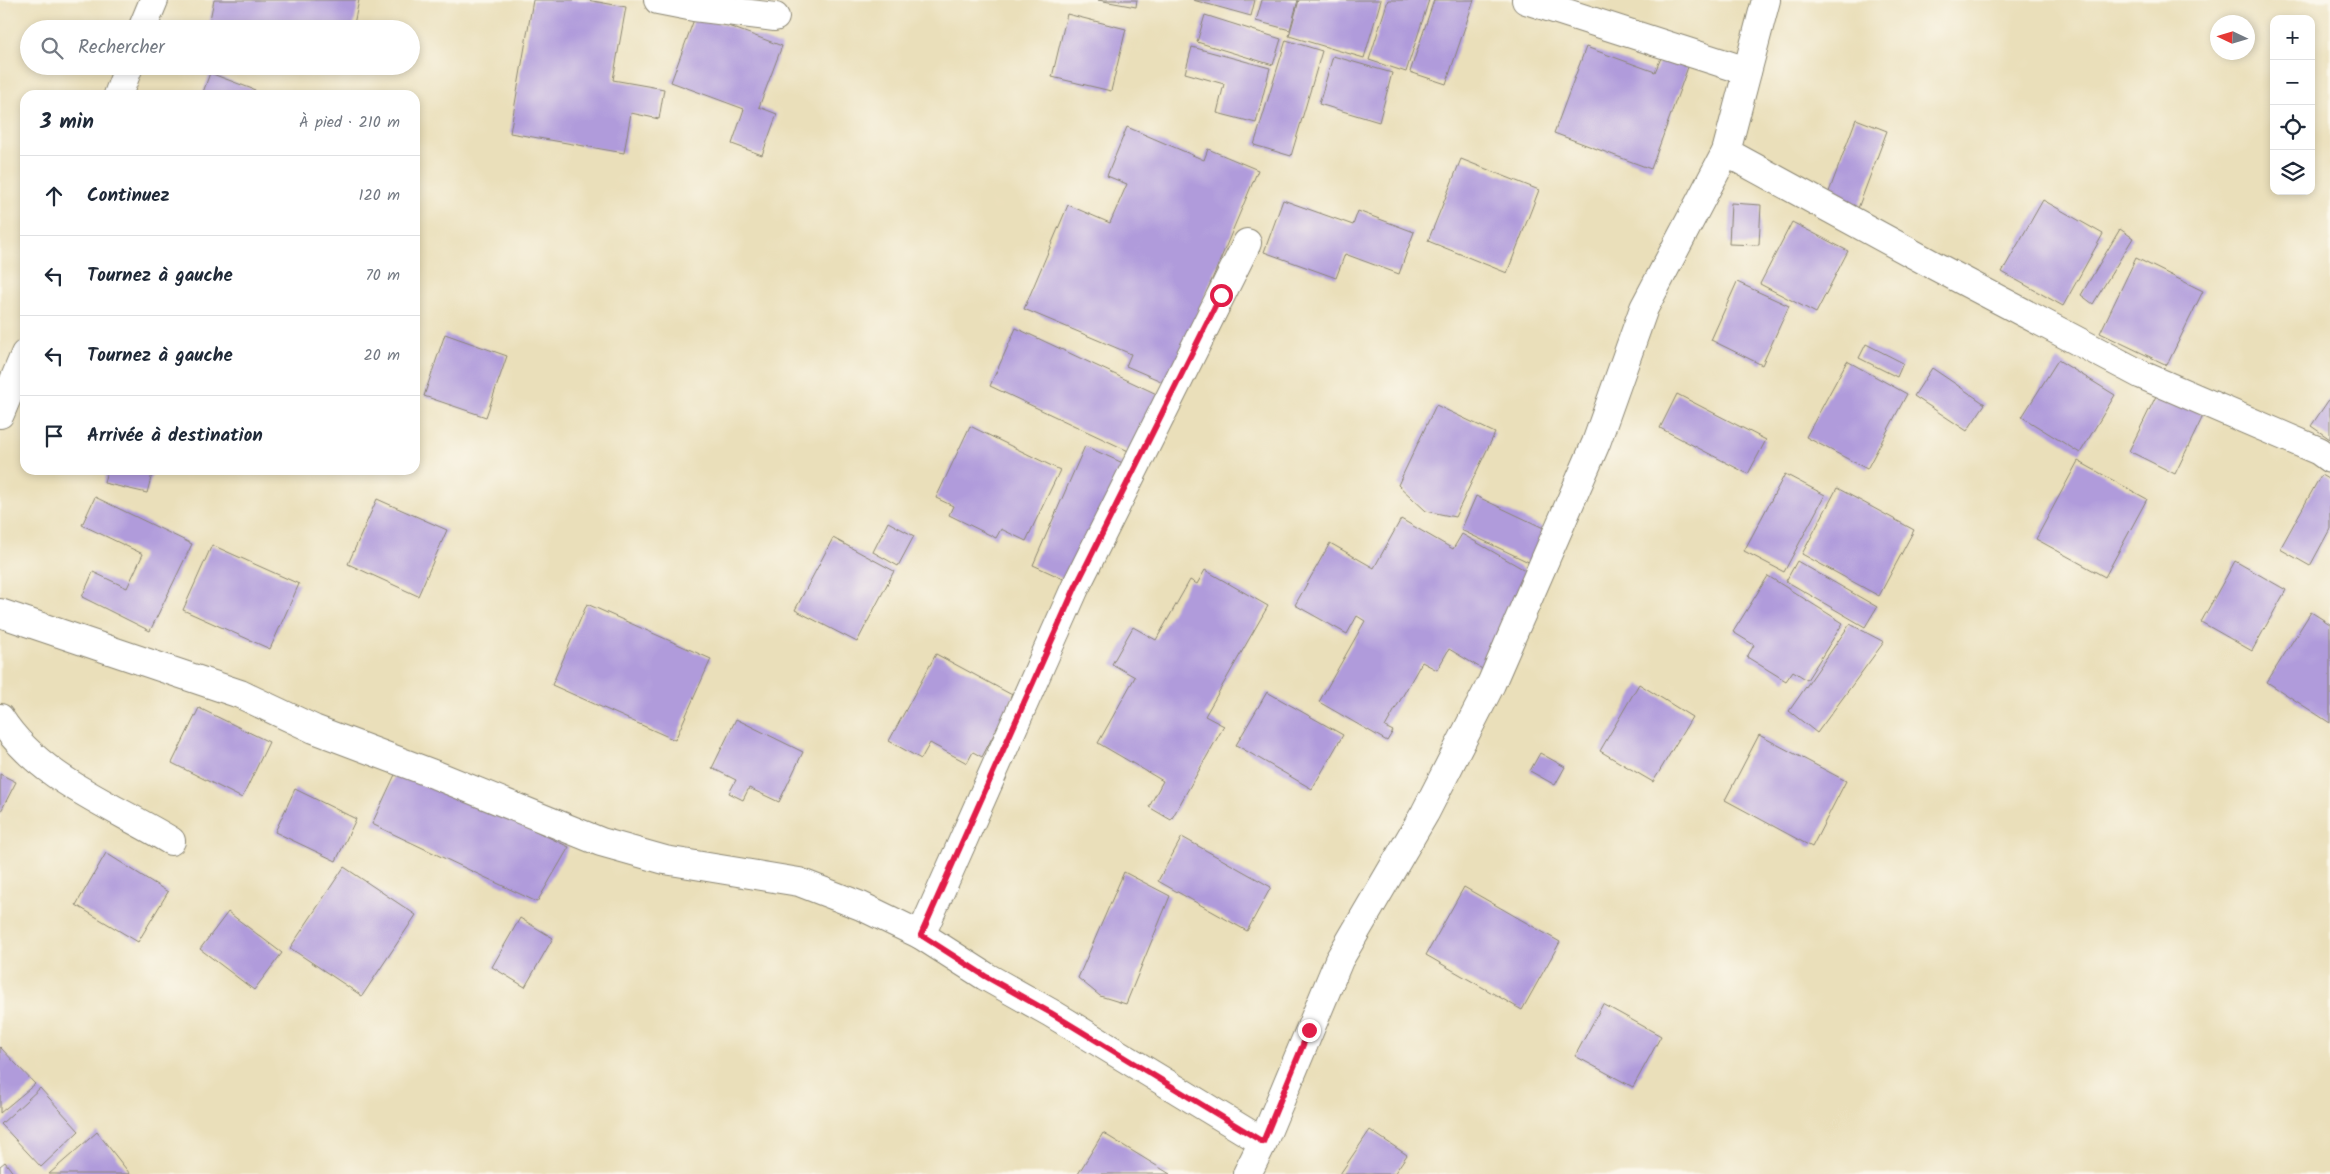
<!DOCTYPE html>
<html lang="fr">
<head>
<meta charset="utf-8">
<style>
  body { margin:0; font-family:Kalam,sans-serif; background:#f6f6f7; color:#1f2937 }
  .controls { position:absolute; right:15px; top:15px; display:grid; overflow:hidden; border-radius:10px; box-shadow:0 2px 8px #0003 }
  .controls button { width:45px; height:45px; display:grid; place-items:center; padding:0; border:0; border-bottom:1px solid #e0e1e3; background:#fff; color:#1f2937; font:25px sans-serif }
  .compass { position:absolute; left:2210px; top:15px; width:45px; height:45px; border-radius:50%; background:#fff; box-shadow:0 2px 8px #0003; rotate:274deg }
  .stop { position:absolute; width:15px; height:15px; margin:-11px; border:4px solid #e11d48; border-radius:50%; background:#fff }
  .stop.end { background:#e11d48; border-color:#fff; box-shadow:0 1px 5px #0008 }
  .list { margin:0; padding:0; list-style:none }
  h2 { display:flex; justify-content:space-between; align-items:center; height:65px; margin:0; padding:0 20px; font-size:21px }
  h2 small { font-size:16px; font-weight:400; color:#747a83 }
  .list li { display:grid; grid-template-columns:32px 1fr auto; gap:15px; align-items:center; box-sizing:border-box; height:80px; padding:0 20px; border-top:1px solid #e0e1e3 }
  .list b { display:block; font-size:19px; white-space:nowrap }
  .list em { font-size:16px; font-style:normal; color:#747a83 }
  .icon { flex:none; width:28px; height:28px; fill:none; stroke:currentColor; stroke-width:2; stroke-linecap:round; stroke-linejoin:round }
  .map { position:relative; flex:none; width:2330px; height:1174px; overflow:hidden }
  .search { position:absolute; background:#fff; box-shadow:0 2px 8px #0003; left:20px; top:20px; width:400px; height:55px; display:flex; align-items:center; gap:12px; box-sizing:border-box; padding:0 18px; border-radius:28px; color:#747a83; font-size:19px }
  .panel { position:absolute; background:#fff; box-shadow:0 2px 8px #0003; left:20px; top:90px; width:400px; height:385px; border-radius:15px }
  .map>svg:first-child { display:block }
</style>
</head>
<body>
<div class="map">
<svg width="2330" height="1174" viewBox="0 0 2330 1174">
  <rect width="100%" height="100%" fill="#fbf7ec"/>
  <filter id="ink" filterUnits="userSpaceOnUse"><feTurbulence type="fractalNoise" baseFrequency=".02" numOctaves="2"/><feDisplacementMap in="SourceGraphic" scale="10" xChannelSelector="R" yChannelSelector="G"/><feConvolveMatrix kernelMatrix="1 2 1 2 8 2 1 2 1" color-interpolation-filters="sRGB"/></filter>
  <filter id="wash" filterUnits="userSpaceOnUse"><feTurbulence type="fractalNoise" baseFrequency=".0096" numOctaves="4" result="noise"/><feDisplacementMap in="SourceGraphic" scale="20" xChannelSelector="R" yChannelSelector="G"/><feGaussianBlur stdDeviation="1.12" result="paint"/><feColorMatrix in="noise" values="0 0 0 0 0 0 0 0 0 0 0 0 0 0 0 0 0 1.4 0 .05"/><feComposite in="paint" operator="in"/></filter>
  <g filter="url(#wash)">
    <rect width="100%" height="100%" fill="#eadfba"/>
    <g id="blocks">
      <g fill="#b09bdb">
        <polygon points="214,0 359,0 353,29 208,29"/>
        <polygon points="533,0 587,0 626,7 613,80 664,89 659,119 631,113 624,153 510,133"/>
        <polygon points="1098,0 1137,0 1136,7"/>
        <polygon points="1193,0 1255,0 1251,16"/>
        <polygon points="1262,0 1298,0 1290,30 1256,21"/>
        <polygon points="1299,0 1381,0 1364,58 1289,36"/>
        <polygon points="1388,0 1429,0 1406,72 1369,60"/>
        <polygon points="1434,0 1474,0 1446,84 1410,72"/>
        <polygon points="696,14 782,46 759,107 777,114 762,155 732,144 744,109 671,82"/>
        <polygon points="1067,14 1126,29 1111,91 1052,77"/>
        <polygon points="1205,15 1281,39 1273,65 1197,42"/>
        <polygon points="1286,40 1322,51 1291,156 1254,145"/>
        <polygon points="1192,47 1270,68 1256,123 1217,113 1224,84 1185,73"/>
        <polygon points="1586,47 1655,72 1661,58 1688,67 1651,169 1554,133"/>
        <polygon points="1333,56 1392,73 1379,122 1319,104"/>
        <polygon points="210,73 255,90 254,95 202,95"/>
        <polygon points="1856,119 1887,131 1857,211 1826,200"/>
        <polygon points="1127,127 1204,160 1208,149 1258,170 1168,384 1126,366 1131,354 1024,309 1068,205 1110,223 1127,184 1107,176"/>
        <polygon points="1461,159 1539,190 1507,273 1428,241"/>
        <polygon points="1283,200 1353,225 1358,211 1414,232 1399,274 1345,254 1336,278 1264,252"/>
        <polygon points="2043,200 2103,234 2063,306 2002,272"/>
        <polygon points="1731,203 1761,205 1759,245 1729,244"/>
        <polygon points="1792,222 1848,251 1816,313 1760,284"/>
        <polygon points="2120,229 2133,238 2093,304 2081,295"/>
        <polygon points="2136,258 2203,291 2167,365 2100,333"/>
        <polygon points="1737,282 1789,306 1762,365 1711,340"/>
        <polygon points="1016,328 1163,397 1137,455 990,386"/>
        <polygon points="445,334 507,356 486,417 424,396"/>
        <polygon points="1866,344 1903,363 1897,377 1859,358"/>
        <polygon points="2058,360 2115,395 2080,453 2022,417"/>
        <polygon points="1847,361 1907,394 1867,469 1806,437"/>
        <polygon points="1932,368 1985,404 1967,431 1914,396"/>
        <polygon points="2158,392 2204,414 2175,474 2129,451"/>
        <polygon points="1677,394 1766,440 1748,474 1660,428"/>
        <polygon points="2330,398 2330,439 2311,426"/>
        <polygon points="1436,405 1495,433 1455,517 1426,511 1398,485"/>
        <polygon points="970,426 1060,470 1026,541 1001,529 996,538 949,515 953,506 936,498"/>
        <polygon points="1085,446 1134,468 1081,587 1033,565"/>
        <polygon points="2078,461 2147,499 2105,577 2036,539"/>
        <polygon points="107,470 153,470 147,493 104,483"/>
        <polygon points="1785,474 1825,495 1784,572 1744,551"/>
        <polygon points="2321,475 2330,480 2330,529 2310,566 2280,549"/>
        <polygon points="1837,488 1914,530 1879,596 1802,554"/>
        <polygon points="1476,496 1554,533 1539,567 1461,530"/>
        <polygon points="95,497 192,544 150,631 82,597 93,572 127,588 143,554 82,525"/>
        <polygon points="377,499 447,530 418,596 348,564"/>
        <polygon points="1401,519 1453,549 1462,534 1537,577 1484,670 1449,649 1437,670 1422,662 1385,727 1393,731 1387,741 1319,702 1365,621 1357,616 1347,634 1295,605 1330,543 1374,568"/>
        <polygon points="888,522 914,536 898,566 873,552"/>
        <polygon points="833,538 894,571 857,642 795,610"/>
        <polygon points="212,545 299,584 270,649 183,610"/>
        <polygon points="1797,561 1877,607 1865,627 1786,581"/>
        <polygon points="2235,561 2286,590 2252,651 2201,622"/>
        <polygon points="1205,570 1268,606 1205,716 1224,726 1171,820 1149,807 1163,781 1098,743 1135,677 1112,664 1133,627 1156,640 1190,580 1197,584"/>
        <polygon points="1768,576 1843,623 1807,680 1793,671 1786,681 1747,657 1754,645 1733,632"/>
        <polygon points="587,604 711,659 675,740 552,685"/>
        <polygon points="2311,612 2330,624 2330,723 2267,682"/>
        <polygon points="1850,624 1884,642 1817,733 1789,711"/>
        <polygon points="936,654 1014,696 982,757 973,752 967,763 930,743 921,759 889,741"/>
        <polygon points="1639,684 1692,717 1653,782 1600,751"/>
        <polygon points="1267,692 1343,735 1312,789 1236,745"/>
        <polygon points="199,708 269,742 242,798 172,763"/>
        <polygon points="736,719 803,752 779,802 749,788 743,800 729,793 736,780 712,768"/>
        <polygon points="1759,735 1846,781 1812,847 1725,800"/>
        <polygon points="1540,753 1565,767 1555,785 1530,771"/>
        <polygon points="399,766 569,847 537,902 372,824"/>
        <polygon points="0,774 16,782 0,813"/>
        <polygon points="295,789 356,819 336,861 275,832"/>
        <polygon points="1182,837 1271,887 1247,931 1158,881"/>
        <polygon points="106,853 168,892 138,942 76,905"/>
        <polygon points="344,867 416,915 362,996 290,948"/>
        <polygon points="1124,872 1170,896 1126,1004 1100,996 1078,978"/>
        <polygon points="1464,887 1560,942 1522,1010 1426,955"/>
        <polygon points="228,912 282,953 254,990 200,949"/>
        <polygon points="520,918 553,938 525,987 492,967"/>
        <polygon points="1603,1004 1661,1036 1633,1087 1575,1056"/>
        <polygon points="0,1047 35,1084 0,1113"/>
        <polygon points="40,1088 79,1131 41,1167 1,1124"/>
        <polygon points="1370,1130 1407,1155 1394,1174 1340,1174"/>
        <polygon points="97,1132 130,1174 49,1174"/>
        <polygon points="1103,1133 1170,1174 1078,1174"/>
        <polygon points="5,1162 14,1174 0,1174 0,1166"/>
      </g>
    </g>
  </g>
  <g filter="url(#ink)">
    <use href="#blocks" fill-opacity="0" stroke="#8a8572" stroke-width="1"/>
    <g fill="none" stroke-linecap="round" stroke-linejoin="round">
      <g stroke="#8a8572" stroke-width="30">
        <g id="minor">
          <polyline points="658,0 694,7 775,17"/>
          <polyline points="1526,0 1747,71"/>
          <polyline points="142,29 154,0"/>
          <polyline points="118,95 129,66"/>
          <polyline points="1726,152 1937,267 2142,375 2319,451 2330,459"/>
          <polyline points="0,414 25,354"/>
          <polyline points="0,613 240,694 314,729 436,775 601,842 665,860 799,882 861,906 921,935 985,976 1051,1013 1263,1142"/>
          <path d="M0,718C39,779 112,805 171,841"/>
          <polyline points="921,935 1075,588 1247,243"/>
          <polyline points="1247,1174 1263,1142 1339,960 1425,813 1491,684 1596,443 1644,308 1726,152 1766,0"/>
        </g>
      </g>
      <use href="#minor" stroke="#fff" stroke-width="28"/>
    </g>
  </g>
  <g fill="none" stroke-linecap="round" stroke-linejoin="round" filter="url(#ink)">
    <polyline stroke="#e11d48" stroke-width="6" points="1221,295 1075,588 921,935 985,976 1051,1013 1263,1142 1309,1030"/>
  </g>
</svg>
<div class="controls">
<button>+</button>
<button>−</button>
<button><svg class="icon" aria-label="locate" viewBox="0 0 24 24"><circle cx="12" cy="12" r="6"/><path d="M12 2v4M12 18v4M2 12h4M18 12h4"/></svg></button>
<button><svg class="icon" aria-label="layers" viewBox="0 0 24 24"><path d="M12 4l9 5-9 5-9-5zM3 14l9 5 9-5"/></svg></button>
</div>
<svg class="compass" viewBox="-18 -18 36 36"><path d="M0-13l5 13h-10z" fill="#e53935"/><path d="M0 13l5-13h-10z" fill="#747a83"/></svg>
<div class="stop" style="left:1221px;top:295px"></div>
<div class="stop end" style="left:1309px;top:1030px"></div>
<div class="search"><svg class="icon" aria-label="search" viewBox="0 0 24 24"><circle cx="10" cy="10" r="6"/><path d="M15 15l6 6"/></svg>Rechercher</div>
<section class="panel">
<h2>3 min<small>À pied · 210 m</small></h2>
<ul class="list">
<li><svg class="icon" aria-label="ahead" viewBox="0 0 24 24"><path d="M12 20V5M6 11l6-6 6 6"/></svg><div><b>Continuez</b></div><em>120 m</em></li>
<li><svg class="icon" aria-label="left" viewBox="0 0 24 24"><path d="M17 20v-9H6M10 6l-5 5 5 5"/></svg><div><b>Tournez à gauche</b></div><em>70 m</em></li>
<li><svg class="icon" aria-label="left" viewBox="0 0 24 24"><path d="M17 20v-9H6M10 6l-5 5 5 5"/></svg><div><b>Tournez à gauche</b></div><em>20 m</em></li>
<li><svg class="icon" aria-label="arrive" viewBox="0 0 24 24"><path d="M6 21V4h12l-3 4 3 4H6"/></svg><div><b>Arrivée à destination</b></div></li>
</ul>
</section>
</div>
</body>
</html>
